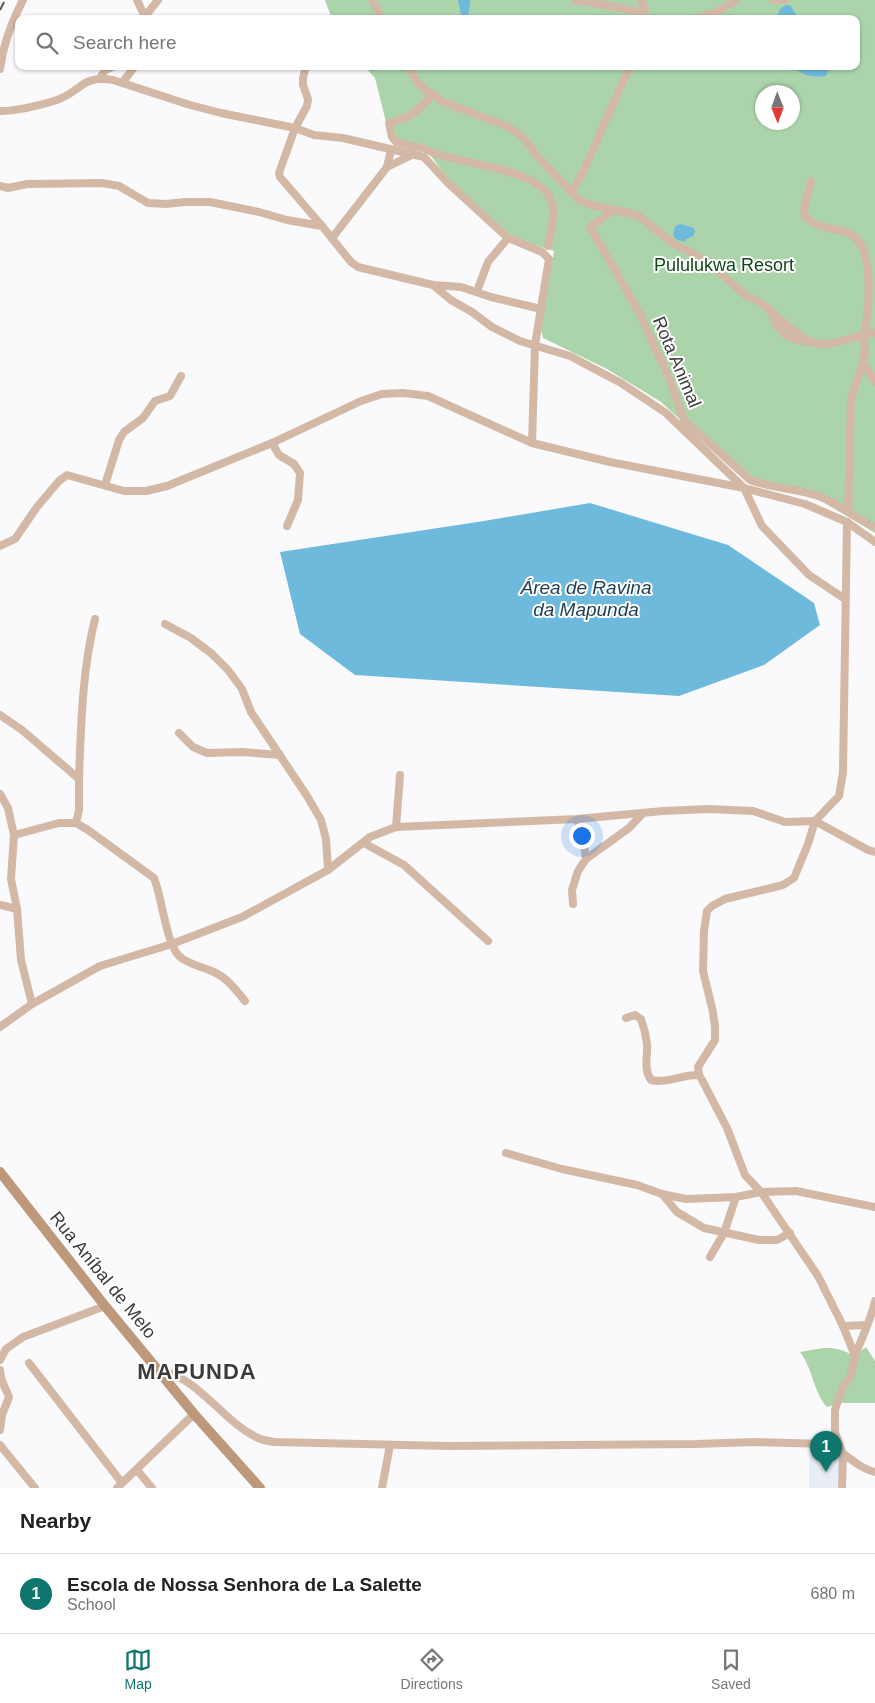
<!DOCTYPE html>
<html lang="en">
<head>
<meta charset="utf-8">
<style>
  body { margin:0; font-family:Arial,sans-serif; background:#f2f2f2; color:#222 }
  .compass { position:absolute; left:755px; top:85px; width:45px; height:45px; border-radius:50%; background:#fff; box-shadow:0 1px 4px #0004; rotate:179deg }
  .you { position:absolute; left:581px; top:835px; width:18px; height:18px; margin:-12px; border:4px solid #fff; border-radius:50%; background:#1a73e8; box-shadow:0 0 0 8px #1a73e833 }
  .badge { display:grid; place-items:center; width:32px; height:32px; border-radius:50%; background:#0f766e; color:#fff; font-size:16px; font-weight:700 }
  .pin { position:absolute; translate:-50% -41px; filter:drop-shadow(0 1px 2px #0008) }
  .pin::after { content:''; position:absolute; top:26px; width:18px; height:15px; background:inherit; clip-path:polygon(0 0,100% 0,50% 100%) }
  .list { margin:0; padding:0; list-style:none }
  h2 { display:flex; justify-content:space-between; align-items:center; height:65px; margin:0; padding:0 20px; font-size:21px }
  h2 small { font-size:16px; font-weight:400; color:#767676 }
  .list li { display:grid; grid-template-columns:32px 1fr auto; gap:15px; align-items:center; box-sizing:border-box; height:80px; padding:0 20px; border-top:1px solid #e0e0e0 }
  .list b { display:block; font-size:19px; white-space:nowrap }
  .list p { margin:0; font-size:16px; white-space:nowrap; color:#767676 }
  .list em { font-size:16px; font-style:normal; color:#767676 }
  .icon { flex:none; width:28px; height:28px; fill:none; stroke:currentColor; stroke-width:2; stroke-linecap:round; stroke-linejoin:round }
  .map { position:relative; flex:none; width:875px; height:1488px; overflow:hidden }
  .search { position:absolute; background:#fff; box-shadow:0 1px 4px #0004; left:15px; right:15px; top:15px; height:55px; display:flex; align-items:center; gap:12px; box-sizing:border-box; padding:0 18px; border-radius:10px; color:#767676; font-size:19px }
  .sheet { height:145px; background:#fff }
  nav { display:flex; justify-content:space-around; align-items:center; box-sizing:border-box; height:70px; border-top:1px solid #e0e0e0; background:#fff; font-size:14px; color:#767676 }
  nav a { display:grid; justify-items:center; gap:2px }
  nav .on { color:#0f766e }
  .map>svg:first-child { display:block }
</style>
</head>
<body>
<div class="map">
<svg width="875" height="1488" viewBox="0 0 875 1488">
  <rect width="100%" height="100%" fill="#fafafc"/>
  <polygon fill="#e9edf5" points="809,1455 842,1456 841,1488 809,1488"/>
  <g fill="#abd4ab" fill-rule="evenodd">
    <path d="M325,0H875V533L818,499L747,481L661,402L607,369L543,338L541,329L554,251L531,244L511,235L492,220L445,175L428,152L391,142L375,78L364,66H856V19H332ZM762,92H792V122H762Z"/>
    <path d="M866,1347L875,1361V1403H842L827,1407C813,1391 813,1369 800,1352C825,1348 831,1344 855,1356Z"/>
  </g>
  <g fill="#6ebadd">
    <polygon points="458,0 470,0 468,19 462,19"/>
    <polygon points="785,5 790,5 799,19 776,19 780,9"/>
    <path d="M794,66H827L828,72L826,76C814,78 801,76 794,66Z"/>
    <polygon points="681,224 694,228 695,232 693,236 686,239 685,242 676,239 673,236 675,226"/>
    <polygon points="590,503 728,545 814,603 820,625 764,665 679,696 355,675 300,634 280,552 484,521"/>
  </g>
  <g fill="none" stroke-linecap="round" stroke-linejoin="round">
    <g stroke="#d3b9a5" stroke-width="8">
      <polyline points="137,0 145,17"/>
      <polyline points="372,0 382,19"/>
      <polyline points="576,0 637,11 649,19"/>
      <polyline points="641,0 645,9 641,14"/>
      <polyline points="773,0 785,0"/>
      <polyline points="143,19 158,0"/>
      <polyline points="692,19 717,12 736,0"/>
      <polyline points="306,66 303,78 303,85 308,99 307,106 295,128 279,173 280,177 322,226 351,262 358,267 433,285 461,287 491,297 541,309"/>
      <polyline points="408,66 418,84 443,102 507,126 523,137 537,156 579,200 591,205 637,215 674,244 707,261 746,296 761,303 771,311"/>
      <path d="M0,69C3,46 12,21 23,0"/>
      <polyline points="100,78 105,70 115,66"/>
      <polyline points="122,83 135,66"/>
      <path d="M433,94C417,112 412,117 389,123L392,137L396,142C405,145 416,146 425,149C430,151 435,154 440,155C467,164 540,170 551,200C556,214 551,231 548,246"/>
      <path d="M0,111C17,111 41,105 57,100C82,91 81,75 113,80L190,105L221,113L295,128L314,135L343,138L424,157L448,183L508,238L488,262L477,291"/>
      <polyline points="387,167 414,154"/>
      <path d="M811,181L804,208L805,217C824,233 834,225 852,235C875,249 869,310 864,335L875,333"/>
      <polyline points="0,186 8,188 27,184 102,183 119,186 148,203 166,204 185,202 210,202 259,212 287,220 322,226"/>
      <polyline points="571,193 584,170 630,66"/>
      <path d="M614,210L590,227L640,314L670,381L684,420L750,480C773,489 798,488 821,497C841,505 856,519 875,527"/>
      <polyline points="332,238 387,167 391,150"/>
      <polyline points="508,238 542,252 549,259 535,345 532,443"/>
      <polyline points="433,285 451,300 472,312 492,327 520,341 570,356 621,383 666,413 744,488 762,526 809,575 845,599"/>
      <path d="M814,343C788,339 779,337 771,311C778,319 804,341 815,343C829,347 850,338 864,335L865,352L863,362L851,399L848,511"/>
      <polyline points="863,362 875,382"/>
      <polyline points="272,443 279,455 294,464 300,473 298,500 287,526"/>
      <polyline points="105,485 119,440 124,432 143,418 155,401 170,396 181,376"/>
      <polyline points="0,546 15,539 37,507 59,481 67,475 124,491 146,491 167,486 272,443 361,401 382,394 403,393 428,396 532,443 610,462 744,488 805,504 847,522 875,542"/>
      <polyline points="165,624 191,638 212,654 228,670 242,689 251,712 307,796 321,820 326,839 328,870"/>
      <polyline points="0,715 22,730 79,779 79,810 76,823"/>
      <polyline points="179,733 193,747 207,753 243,752 280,755"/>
      <path d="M79,779C81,726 82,671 95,619"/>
      <polyline points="0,794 8,808 14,835 11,879 17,909 21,960 32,1004"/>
      <polyline points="577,819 584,844 586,859"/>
      <polyline points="396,827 400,775"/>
      <path d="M14,835L59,823H76L88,830L154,878C162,897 166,943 179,956C187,964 203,967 214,972C227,978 236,990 245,1001"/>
      <polyline points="364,843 404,865 488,941"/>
      <polyline points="573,904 572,890 578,871 586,859 629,828 643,813"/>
      <polyline points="0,905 17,909"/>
      <path d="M626,1018L635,1015L641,1019C644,1027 646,1035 647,1044C648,1057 643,1068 651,1080C667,1084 682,1074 699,1075L702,1080L727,1128L745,1175L761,1192L818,1276L843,1326L855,1356L850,1377L842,1388L835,1410V1432L843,1455L842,1488"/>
      <polyline points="0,1027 32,1004 100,966 172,944 242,917 328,870 370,837 396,827 577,819 663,811 709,809 753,811 785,822 815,821 868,850 875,852"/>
      <polyline points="699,1075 698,1067 715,1040 715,1027 713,1012 703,971 704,931 707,911 712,906 725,899 783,885 794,878 808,844 815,821 839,796 843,772 847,522"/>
      <polyline points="506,1153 562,1169 637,1185 662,1194 686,1199 736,1197 761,1192 796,1191 875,1207"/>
      <polyline points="662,1194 677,1212 704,1228 759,1240 777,1240 790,1233"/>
      <polyline points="710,1257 724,1233 736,1197"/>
      <polyline points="843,1326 866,1325"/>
      <path d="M855,1356C862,1337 871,1320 875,1301"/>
      <polyline points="0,1360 6,1349 23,1337 105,1306"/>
      <polyline points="29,1363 122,1483"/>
      <path d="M0,1370C0,1381 6,1388 9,1397L2,1415L0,1430"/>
      <path d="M158,1370C199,1377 220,1419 256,1437C261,1440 268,1441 274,1442L448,1446L696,1444L755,1442L827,1444C845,1451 856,1468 875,1472"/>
      <polyline points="0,1445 35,1488"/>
      <polyline points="137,1470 152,1488"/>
      <polyline points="117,1488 194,1414"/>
      <polyline points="382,1488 390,1445"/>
    </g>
    <polyline stroke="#be987a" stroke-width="10" points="0,1172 105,1306 194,1414 260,1488"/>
    <polyline stroke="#565657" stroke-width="2" stroke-dasharray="9 9" stroke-linecap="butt" points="0,10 5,0"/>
  </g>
  <g text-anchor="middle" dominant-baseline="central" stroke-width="4" stroke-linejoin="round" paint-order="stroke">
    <g font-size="18" fill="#104716" stroke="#fff">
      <text x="724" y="265">Pululukwa Resort</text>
    </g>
    <g font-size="18" fill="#3b3b3c" stroke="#fff">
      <text transform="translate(677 362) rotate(67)">Rota Animal</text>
      <text transform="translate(103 1275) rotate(51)">Rua Aníbal de Melo</text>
    </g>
    <g font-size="19" font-style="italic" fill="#1d3f4f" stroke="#fff">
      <text x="586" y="587">Área de Ravina<tspan x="586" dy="22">da Mapunda</tspan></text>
    </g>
    <g font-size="22" font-weight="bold" letter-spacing="1" fill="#3b3b3c" stroke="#fff">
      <text x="197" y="1371">MAPUNDA</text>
    </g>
  </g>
</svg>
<svg class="compass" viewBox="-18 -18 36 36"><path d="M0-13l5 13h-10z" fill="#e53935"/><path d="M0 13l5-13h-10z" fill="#767676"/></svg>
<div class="you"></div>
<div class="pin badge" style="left:826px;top:1472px">1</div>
<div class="search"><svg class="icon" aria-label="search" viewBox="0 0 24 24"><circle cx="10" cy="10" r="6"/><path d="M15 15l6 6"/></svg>Search here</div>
</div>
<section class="sheet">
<h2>Nearby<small></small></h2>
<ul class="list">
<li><span class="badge">1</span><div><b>Escola de Nossa Senhora de La Salette</b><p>School</p></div><em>680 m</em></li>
</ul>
</section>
<nav>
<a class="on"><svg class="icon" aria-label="map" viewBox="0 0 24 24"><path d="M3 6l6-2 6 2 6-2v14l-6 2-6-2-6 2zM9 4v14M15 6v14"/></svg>Map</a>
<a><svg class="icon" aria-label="directions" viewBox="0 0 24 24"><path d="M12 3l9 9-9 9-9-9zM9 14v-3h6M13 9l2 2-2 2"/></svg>Directions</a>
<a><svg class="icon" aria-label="saved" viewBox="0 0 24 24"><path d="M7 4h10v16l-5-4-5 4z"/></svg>Saved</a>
</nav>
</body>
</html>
